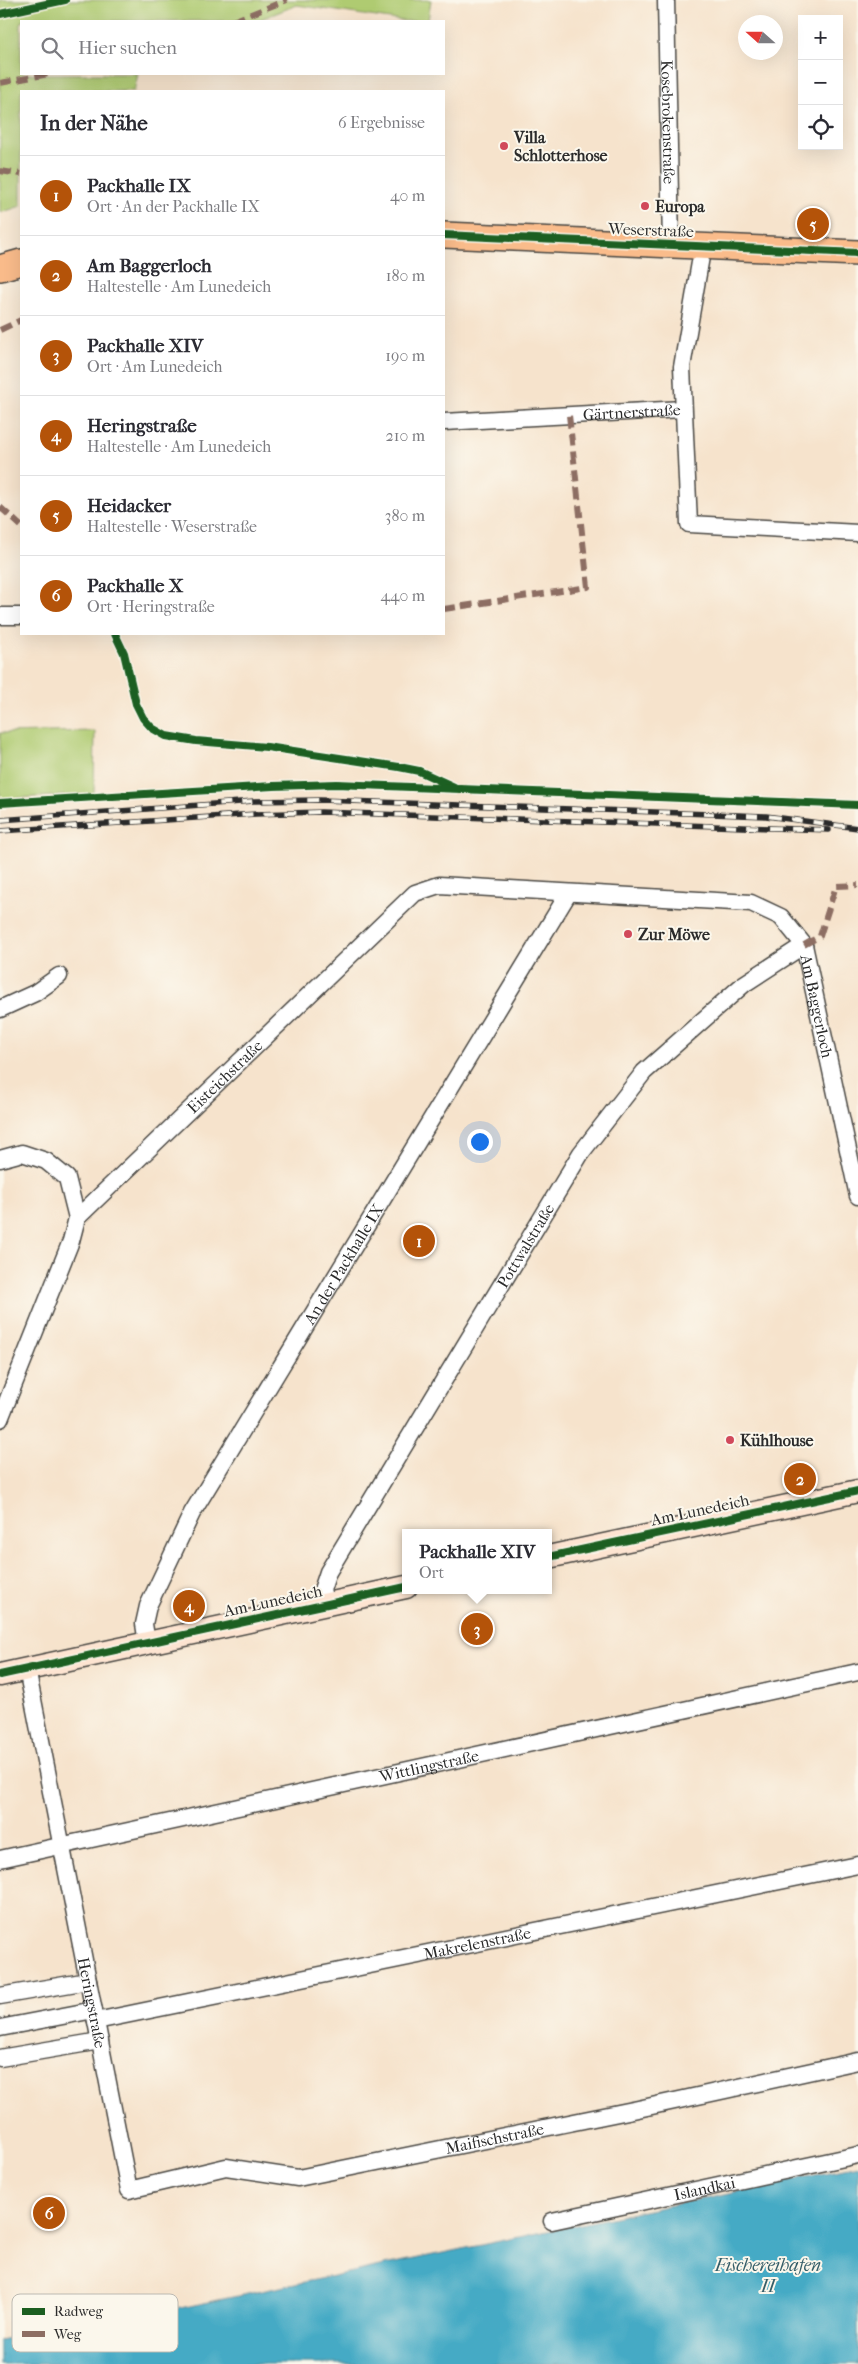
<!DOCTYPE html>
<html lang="de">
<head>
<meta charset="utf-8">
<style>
  body { margin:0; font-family:"IM FELL French Canon",serif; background:#f7f7f7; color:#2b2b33 }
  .controls { position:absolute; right:15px; top:15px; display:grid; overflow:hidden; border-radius:0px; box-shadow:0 5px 20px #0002 }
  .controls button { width:45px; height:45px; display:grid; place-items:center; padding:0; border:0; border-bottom:1px solid #e1e1e2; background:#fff; color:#2b2b33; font:25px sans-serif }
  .compass { position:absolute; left:738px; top:15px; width:45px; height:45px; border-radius:50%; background:#fff; box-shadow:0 5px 20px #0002; rotate:291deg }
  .you { position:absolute; left:479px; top:1141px; width:18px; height:18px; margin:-12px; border:4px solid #fff; border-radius:50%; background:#1a73e8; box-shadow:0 0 0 8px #1a73e833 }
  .badge { display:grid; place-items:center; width:32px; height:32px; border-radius:50%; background:#b45309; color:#fff; font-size:16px; font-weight:700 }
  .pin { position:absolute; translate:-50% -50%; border:2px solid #fff; box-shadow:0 1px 5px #0006 }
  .popup { position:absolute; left:402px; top:1529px; width:150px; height:65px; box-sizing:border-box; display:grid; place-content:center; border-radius:0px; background:#fff; filter:drop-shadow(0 1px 4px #0005); font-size:16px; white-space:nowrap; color:#7c7c81 }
  .popup b { font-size:19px; color:#2b2b33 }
  .popup::after { content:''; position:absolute; left:50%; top:100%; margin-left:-10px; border:10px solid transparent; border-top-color:#fff }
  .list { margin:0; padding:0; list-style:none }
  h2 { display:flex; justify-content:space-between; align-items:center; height:65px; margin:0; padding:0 20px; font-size:21px }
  h2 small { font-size:16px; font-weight:400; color:#7c7c81 }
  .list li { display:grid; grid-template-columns:32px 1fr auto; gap:15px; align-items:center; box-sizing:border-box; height:80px; padding:0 20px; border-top:1px solid #e1e1e2 }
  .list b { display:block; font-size:19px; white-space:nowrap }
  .list p { margin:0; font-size:16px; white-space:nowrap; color:#7c7c81 }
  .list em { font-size:16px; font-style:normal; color:#7c7c81 }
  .icon { flex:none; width:28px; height:28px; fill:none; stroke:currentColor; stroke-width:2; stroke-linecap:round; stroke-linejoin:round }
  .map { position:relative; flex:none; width:858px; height:2364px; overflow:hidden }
  .search { position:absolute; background:#fff; box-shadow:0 5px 20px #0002; left:20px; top:20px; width:425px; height:55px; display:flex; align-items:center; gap:12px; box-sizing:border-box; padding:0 18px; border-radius:0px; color:#7c7c81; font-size:19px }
  .panel { position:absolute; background:#fff; box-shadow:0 5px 20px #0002; left:20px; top:90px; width:425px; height:545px; border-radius:0px }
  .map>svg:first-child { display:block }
</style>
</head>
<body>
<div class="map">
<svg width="858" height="2364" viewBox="0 0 858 2364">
  <rect width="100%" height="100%" fill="#fbf7ec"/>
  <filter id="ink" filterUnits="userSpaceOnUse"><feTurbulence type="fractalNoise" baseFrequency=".02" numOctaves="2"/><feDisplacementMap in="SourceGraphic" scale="10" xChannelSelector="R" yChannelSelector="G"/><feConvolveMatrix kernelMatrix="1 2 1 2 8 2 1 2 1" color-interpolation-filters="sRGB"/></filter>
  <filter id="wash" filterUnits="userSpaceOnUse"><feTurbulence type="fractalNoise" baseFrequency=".0096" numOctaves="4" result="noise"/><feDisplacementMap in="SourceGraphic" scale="20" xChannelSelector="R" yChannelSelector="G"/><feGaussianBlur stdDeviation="1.12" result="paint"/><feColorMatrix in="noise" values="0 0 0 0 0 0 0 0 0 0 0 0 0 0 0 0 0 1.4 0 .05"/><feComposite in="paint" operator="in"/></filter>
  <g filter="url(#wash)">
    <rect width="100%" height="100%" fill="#f6e3cc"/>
    <g fill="#afcb71" stroke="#6d7b4e">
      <polygon points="0,0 431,0 428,21 403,21 297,5 256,21 21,21 21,74 138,74 134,91 21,91 21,206 0,213"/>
      <polygon points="95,731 94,794 0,799 0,733"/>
    </g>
    <polygon fill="#45aac5" stroke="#386a78" points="858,2166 858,2364 0,2364 0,2340 166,2311"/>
  </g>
  <g filter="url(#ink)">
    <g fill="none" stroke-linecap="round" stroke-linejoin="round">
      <g stroke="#494743" stroke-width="19">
        <g id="street">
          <path id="s1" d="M666,0L671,244"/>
          <polyline points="703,245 682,367 689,524 858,533"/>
          <path id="s2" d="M444,422L683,409"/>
          <polyline points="0,616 21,616"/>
          <polyline points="0,1009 35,993 59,976"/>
          <polyline points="0,1159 22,1153 46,1161 67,1178 77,1218"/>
          <path id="s3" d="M0,1419L71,1241L77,1218L415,893L439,885L751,903L781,917L804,945L858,1196"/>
          <path id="s4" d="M326,1604L322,1590L328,1572L581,1153L644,1072L744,984L804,945"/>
          <path id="s5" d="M147,1643L144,1624L148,1606L192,1513L568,894"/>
          <path id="s6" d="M27,1669L129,2190L226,2167L298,2178L638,2109L858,2061"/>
          <path id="s7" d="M0,1859L858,1672"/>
          <polyline points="0,1996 88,1981"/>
          <path id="s8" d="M96,2021L858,1865"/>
          <polyline points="0,2028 94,2010"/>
          <polyline points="0,2058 100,2041"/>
          <path id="s9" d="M552,2221L858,2155"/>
        </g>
      </g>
      <g stroke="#494743" stroke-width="25">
        <g id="secondary">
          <polyline points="548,1557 858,1491"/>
          <polyline points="0,1675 406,1587"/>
        </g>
      </g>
      <g stroke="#494743" stroke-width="28">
        <g id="primary">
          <polyline points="444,235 858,253"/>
          <polyline points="0,268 21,262"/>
        </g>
      </g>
      <use href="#street" stroke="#fff" stroke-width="16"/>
      <use href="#secondary" stroke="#fde4d1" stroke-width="22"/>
      <use href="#primary" stroke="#fabc8b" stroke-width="25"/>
      <g stroke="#2b2b2b" stroke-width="5.5">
        <g id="rail">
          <polyline points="0,820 254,801 320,800 766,816 858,828"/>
          <polyline points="0,831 256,814 321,812 829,830"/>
        </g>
      </g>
      <use href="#rail" stroke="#fbf7ec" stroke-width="4" stroke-dasharray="11" stroke-linecap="butt"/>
      <g stroke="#8d6e63" stroke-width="6" stroke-dasharray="12 6" stroke-linecap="butt">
        <polyline points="233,21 287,0"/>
        <polyline points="0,83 49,74"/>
        <polyline points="0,171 21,174"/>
        <polyline points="0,330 21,320"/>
        <polyline points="0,507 21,526"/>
        <polyline points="444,609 588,587 569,415"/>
        <polyline points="804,945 820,936 836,886 858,885"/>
      </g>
      <g stroke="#fbf7ec" stroke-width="11">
        <g id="cycleway">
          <polyline points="0,14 65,0"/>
          <polyline points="444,235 858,253"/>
          <polyline points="115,634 124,653 136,704 143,718 152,728 166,736 196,741 267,747 399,767 419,771 454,787"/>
          <polyline points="0,803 273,786 337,784 858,805"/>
          <polyline points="548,1557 858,1491"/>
          <polyline points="0,1675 406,1587"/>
        </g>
      </g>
      <use href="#cycleway" stroke="#1b5e20" stroke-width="8"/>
    </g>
  </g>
  <g fill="#d1495b" stroke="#fbf7ec" stroke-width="2">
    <circle cx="504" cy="146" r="5"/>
    <circle cx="645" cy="206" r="5"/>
    <circle cx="628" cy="934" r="5"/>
    <circle cx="730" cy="1440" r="5"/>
  </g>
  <g text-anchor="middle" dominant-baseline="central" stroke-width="4" stroke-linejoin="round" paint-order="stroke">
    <g font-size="16" fill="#2b2b2b" stroke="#fbf7ec">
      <text stroke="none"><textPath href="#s1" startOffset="122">Kosebrokenstraße</textPath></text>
      <text transform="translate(651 230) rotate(2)">Weserstraße</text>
      <text stroke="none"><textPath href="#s2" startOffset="188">Gärtnerstraße</textPath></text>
      <text stroke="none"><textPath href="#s3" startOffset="1154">Am Baggerloch</textPath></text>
      <text stroke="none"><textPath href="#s3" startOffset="420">Eisteichstraße</textPath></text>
      <text stroke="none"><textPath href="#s4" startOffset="415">Pottwalstraße</textPath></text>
      <text stroke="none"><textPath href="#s5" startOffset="432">An der Packhalle IX</textPath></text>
      <text transform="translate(700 1510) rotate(-12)">Am Lunedeich</text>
      <text transform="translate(273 1601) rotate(-12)">Am Lunedeich</text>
      <text stroke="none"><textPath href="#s7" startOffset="439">Wittlingstraße</textPath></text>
      <text stroke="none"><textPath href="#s8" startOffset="389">Makrelenstraße</textPath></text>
      <text stroke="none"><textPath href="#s6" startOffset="340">Heringstraße</textPath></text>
      <text stroke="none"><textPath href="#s6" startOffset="904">Maifischstraße</textPath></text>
      <text stroke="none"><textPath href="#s9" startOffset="156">Islandkai</textPath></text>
    </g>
    <g font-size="16" font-weight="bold" fill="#2b2b2b" stroke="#fbf7ec" text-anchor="start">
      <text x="514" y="137">Villa<tspan x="514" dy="18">Schlotterhose</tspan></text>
      <text x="655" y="206">Europa</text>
      <text x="638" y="934">Zur Möwe</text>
      <text x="740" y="1440">Kühlhouse</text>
    </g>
    <g font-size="18" font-style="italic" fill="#355e69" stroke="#fbf7ec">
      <text x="768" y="2265">Fischereihafen<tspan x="768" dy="21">II</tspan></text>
    </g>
  </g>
  <rect x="12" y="2294" width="166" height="58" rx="8" fill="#fbf7ec" stroke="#bdbab2" stroke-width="1"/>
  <rect x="22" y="2308" width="23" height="7" fill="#1b5e20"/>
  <rect x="22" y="2331" width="23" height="6" fill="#8d6e63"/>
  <g font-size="14" fill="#2b2b2b">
    <text x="54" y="2316">Radweg</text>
    <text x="54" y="2339">Weg</text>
  </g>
</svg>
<div class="controls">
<button>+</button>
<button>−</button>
<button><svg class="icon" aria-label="locate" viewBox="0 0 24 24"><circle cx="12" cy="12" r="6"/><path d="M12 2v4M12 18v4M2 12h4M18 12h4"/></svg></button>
</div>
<svg class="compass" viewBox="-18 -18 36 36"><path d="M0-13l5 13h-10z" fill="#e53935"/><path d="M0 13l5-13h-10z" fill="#7c7c81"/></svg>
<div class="you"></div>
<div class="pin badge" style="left:419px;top:1241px">1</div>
<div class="pin badge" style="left:800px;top:1479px">2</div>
<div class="pin badge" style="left:477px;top:1629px">3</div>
<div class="popup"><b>Packhalle XIV</b>Ort</div>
<div class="pin badge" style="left:189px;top:1606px">4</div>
<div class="pin badge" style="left:813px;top:224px">5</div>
<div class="pin badge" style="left:49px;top:2213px">6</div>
<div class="search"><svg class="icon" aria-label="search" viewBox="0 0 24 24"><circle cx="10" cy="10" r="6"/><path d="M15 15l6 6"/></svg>Hier suchen</div>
<section class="panel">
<h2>In der Nähe<small>6 Ergebnisse</small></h2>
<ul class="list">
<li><span class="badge">1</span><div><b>Packhalle IX</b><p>Ort · An der Packhalle IX</p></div><em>40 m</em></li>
<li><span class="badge">2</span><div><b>Am Baggerloch</b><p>Haltestelle · Am Lunedeich</p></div><em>180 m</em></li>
<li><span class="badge">3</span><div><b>Packhalle XIV</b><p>Ort · Am Lunedeich</p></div><em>190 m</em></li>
<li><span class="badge">4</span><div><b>Heringstraße</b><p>Haltestelle · Am Lunedeich</p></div><em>210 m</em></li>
<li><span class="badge">5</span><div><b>Heidacker</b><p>Haltestelle · Weserstraße</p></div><em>380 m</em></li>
<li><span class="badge">6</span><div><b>Packhalle X</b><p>Ort · Heringstraße</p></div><em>440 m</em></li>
</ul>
</section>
</div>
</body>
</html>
